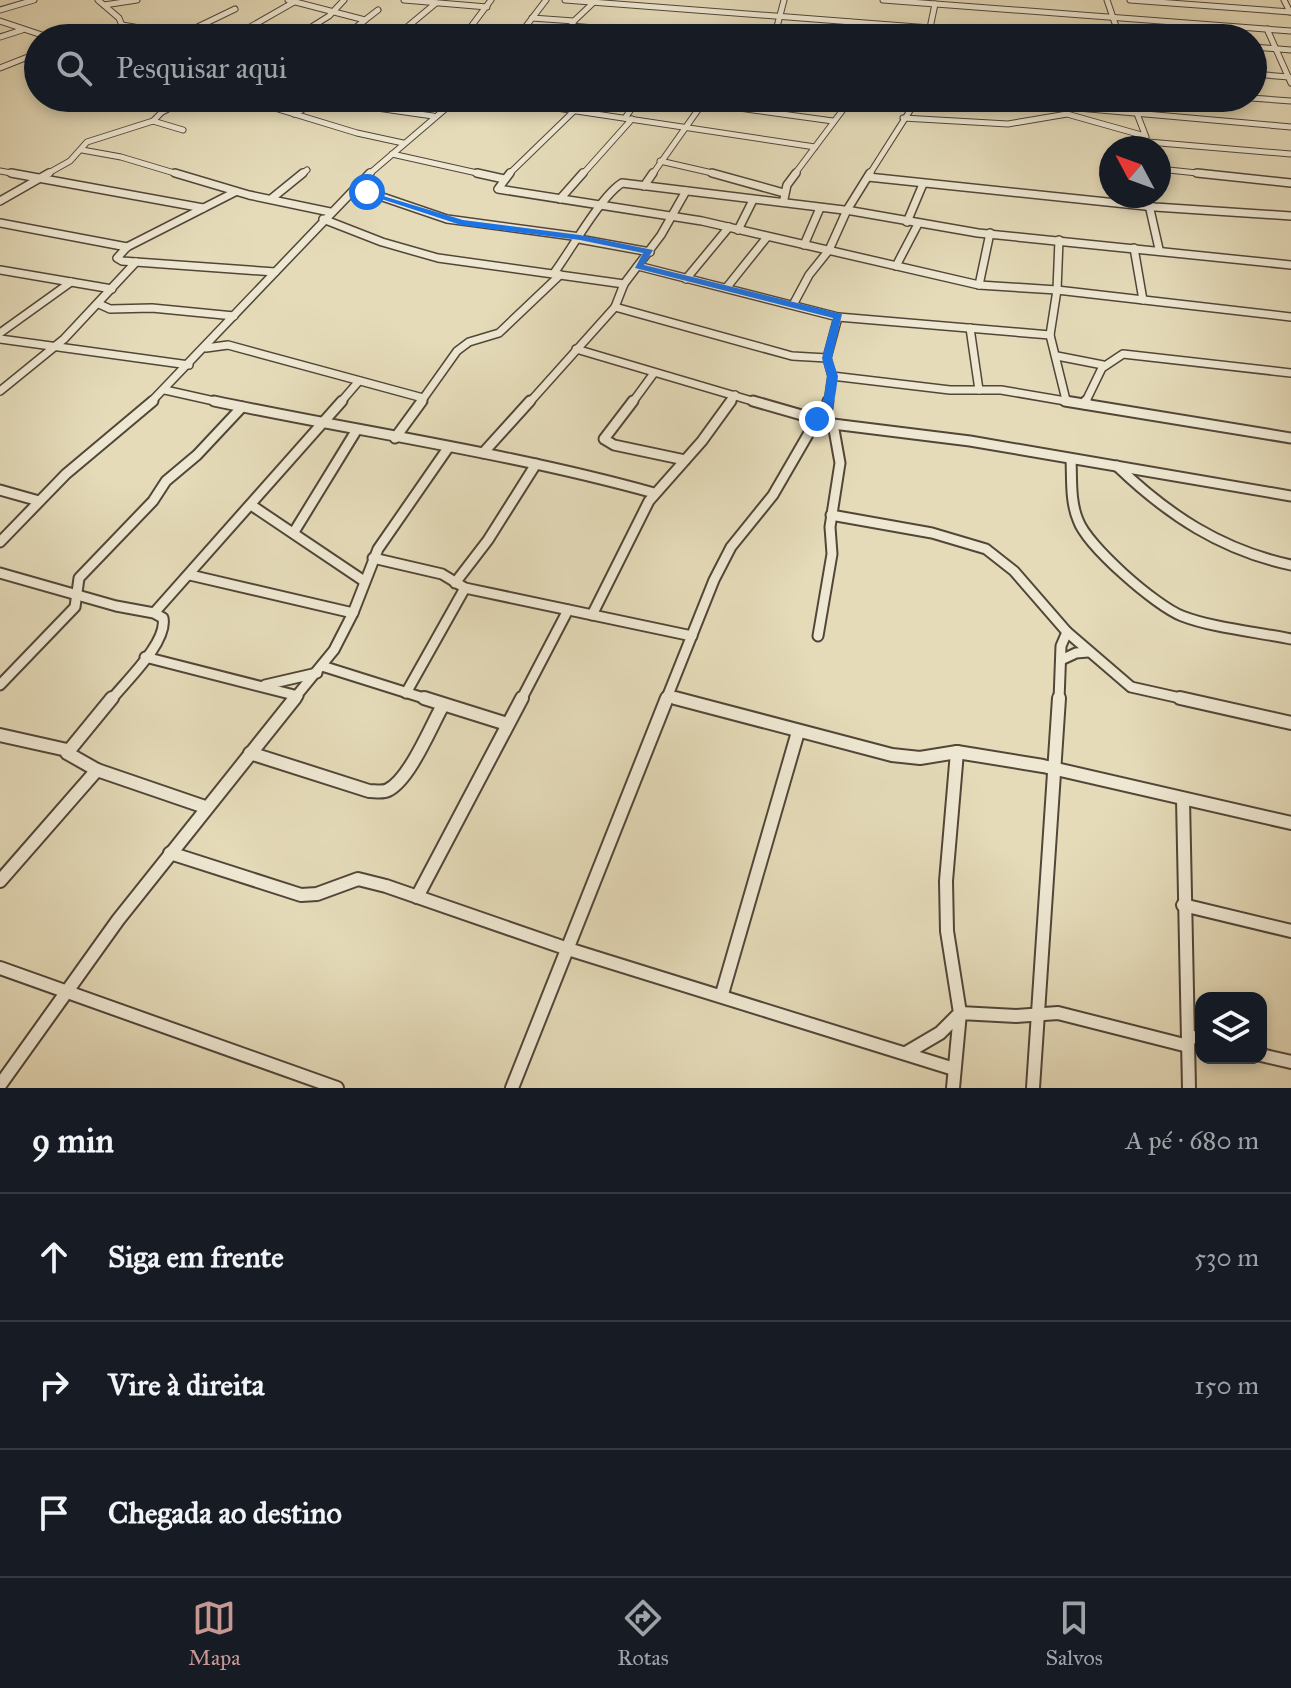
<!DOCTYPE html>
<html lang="pt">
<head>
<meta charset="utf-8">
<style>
  body { margin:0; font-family:"IM FELL Great Primer",serif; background:#20242c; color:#f1f3f6 }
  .controls { position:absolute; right:24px; bottom:24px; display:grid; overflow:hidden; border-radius:16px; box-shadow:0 4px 12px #0003 }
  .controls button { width:72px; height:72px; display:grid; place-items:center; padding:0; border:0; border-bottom:2px solid #363941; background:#171b24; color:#f1f3f6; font:40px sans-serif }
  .compass { position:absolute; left:1099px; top:136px; width:72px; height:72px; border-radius:50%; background:#171b24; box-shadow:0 4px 12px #0003; rotate:311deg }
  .stop { position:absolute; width:24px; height:24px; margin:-18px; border:6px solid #1a73e8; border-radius:50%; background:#fff }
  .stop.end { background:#1a73e8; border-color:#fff; box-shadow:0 2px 8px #0008 }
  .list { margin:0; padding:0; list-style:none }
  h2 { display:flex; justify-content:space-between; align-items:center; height:104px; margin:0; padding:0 32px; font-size:34px }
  h2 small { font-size:26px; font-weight:400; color:#9ea1a6 }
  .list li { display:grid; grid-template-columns:52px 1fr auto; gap:24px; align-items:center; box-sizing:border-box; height:128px; padding:0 32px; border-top:2px solid #363941 }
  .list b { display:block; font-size:30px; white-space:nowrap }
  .list em { font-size:26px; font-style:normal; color:#9ea1a6 }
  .icon { flex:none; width:44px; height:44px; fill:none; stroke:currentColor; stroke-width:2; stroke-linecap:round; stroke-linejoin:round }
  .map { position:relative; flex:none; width:1291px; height:1088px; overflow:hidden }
  .search { position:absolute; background:#171b24; box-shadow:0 4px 12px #0003; left:24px; right:24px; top:24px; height:88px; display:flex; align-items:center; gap:20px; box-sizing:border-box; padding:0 28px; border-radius:44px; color:#9ea1a6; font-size:30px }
  .sheet { height:488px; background:#171b24 }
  nav { display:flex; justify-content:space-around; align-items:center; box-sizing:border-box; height:112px; border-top:2px solid #363941; background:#171b24; font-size:22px; color:#9ea1a6 }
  nav a { display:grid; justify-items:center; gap:4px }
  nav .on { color:#c59692 }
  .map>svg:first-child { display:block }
</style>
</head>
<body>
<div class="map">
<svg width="1291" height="1088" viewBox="0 0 1291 1088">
  <rect width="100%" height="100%" fill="#e5dbb9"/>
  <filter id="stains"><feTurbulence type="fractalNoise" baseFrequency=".0025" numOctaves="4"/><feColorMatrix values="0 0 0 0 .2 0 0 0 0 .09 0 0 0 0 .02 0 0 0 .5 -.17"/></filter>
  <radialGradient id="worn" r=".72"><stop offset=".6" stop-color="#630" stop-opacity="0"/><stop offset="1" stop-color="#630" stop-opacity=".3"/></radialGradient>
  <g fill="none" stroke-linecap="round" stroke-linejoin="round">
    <g stroke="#524639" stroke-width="7">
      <g id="minor-far3">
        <polyline points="98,0 119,18 127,38"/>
        <polyline points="288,0 365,20 343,38"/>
        <polyline points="404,0 487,7"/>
        <polyline points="565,0 930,28 985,38"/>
        <polyline points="883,0 1291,31"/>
        <polyline points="1107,0 1120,38"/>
        <polyline points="1130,0 1291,12"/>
        <polyline points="1284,0 1290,12"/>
        <polyline points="104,5 137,0"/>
        <polyline points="0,10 34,0"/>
        <polyline points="532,18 574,21"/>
        <polyline points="365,20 378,10"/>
        <polyline points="0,21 51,38"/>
        <polyline points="122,25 198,38"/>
        <polyline points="571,26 710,38"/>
        <polyline points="930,28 935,4"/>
        <polyline points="1267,29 1291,83"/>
        <polyline points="302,33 336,38"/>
        <polyline points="181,35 235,9"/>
        <polyline points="1120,36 1140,38"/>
        <polyline points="0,37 22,30"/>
        <polyline points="91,38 124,30"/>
        <polyline points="231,38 294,2"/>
        <polyline points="294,38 329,16 344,0"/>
        <polyline points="394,38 436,3"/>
        <polyline points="457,38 467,32 491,0"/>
        <polyline points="517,38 546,0"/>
        <polyline points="564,38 574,21 594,2"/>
        <polyline points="774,38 784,0"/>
        <polyline points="845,38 850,22"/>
        <polyline points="1253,47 1291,50"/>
        <polyline points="0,68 38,53"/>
        <polyline points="1253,74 1289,77"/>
        <polyline points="157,98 162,112"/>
        <polyline points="242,98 357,133 403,143"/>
        <polyline points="337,98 370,107 433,116"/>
        <polyline points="490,98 815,147"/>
        <polyline points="787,98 912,108"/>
        <polyline points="966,98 1291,127"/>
        <polyline points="1131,98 1146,137"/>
        <polyline points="1251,98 1291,101"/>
        <polyline points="703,103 833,121"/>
        <polyline points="756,110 761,98"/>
        <polyline points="294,114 325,98"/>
        <polyline points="625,118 639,98"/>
        <polyline points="903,118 1008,124 1067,114 1145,136"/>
        <polyline points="153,121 183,130"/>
        <polyline points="1148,142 1291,154"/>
        <polyline points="82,150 121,157 181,175"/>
        <polyline points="392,154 486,175"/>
        <polyline points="660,161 721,175"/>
        <polyline points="1159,169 1216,175"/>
        <polyline points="0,171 22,175"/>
        <polyline points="45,175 70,161 87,142 153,121 162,112 190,98"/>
        <polyline points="301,175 307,170"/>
        <polyline points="368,175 458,98"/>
        <polyline points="508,175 575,110"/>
        <polyline points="582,175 632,119"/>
        <polyline points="652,175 705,100"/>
        <polyline points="794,175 848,103"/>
        <polyline points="869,175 918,98"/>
      </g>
    </g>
    <g stroke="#524639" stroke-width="10">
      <g id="minor-far2">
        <polyline points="11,173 203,208"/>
        <polyline points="175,173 249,195 330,212"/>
        <polyline points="477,173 504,179"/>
        <polyline points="510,173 498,189 702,221 979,285 1057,290 1291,317"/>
        <polyline points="712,173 784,193"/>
        <polyline points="1197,173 1291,183"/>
        <polyline points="868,177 1155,207 1291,216"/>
        <polyline points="644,186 653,173"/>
        <polyline points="356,188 447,219 580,237"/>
        <polyline points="235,192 127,247 117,258 122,261 275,272"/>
        <polyline points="271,199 303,173"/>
        <polyline points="560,199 583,173"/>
        <polyline points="784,199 787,185 796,173"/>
        <polyline points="0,201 49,173"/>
        <polyline points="1149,205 1159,249"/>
        <polyline points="323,219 382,242 438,258 624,284"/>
        <polyline points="907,222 923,184"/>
        <polyline points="0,223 127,247"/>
        <polyline points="738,230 753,200"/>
        <polyline points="579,239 650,252"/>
        <polyline points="1059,240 1057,290 1050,335 1066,400"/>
        <polyline points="804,245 820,208"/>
        <polyline points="1134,248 1143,300"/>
        <polyline points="638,266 838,317 1050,335"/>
        <polyline points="896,266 918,224"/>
        <polyline points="0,270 112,289"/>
        <path d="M554,273C571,250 601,196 622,183L852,211L978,233L1291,265"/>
        <polyline points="686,279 729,227"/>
        <polyline points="979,285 990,233"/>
        <polyline points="727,287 767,237"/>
        <polyline points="794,303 809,275 829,250 847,210 870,173"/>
        <polyline points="99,304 110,309 152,308 234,316"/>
        <polyline points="615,307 792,356 827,358"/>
        <polyline points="970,328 979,390"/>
        <polyline points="0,333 71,282"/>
        <polyline points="0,339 189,365"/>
        <polyline points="206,348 228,345 423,398"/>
        <polyline points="576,349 759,403"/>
        <polyline points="1057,356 1103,365"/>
        <polyline points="832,376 950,390 1001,390 1077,403"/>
        <polyline points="165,390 223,403"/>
        <polyline points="0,391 64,339 136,262"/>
        <polyline points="150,403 370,173"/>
        <polyline points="340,403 359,381"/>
        <polyline points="420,403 457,351 469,342 499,333 560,275"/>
        <polyline points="529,403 615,307 624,284 661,235 686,191"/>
        <polyline points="632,403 654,373"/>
        <polyline points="730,403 735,395"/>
        <polyline points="828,403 832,376 827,358 838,317"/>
        <polyline points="1085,403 1102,368 1123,354 1291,373"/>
      </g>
    </g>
    <g stroke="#524639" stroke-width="13">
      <g id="minor-far1">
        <path d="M214,401C361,432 510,453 654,493"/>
        <polyline points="633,401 604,439 614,445 685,460"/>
        <polyline points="753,401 833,424 970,441 1291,496"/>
        <polyline points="1065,401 1291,438"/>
        <polyline points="1085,404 1086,401"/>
        <polyline points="395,438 422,401"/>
        <polyline points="483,453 530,401"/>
        <path d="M1071,459C1072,479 1070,501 1078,520C1087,546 1156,606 1182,616C1213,628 1257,632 1291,639"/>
        <path d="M1117,466C1168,515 1221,550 1291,565"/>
        <polyline points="0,490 39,501"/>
        <polyline points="251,505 364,581"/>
        <polyline points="831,515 932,533 986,549 1014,571 1067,632 1131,687 1189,700"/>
        <polyline points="294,532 356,431"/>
        <polyline points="0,542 66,474 153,401"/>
        <polyline points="373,558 442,574 465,588 692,636"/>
        <path d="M0,573L116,606L154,613L163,618C168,642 126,681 111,700"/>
        <polyline points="190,575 353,613"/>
        <polyline points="455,583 488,540 536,464"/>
        <polyline points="154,613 342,401"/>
        <polyline points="592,615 649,501 702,441 731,401"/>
        <polyline points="818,636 832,554 830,527 840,463 833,424"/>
        <polyline points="145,657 298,696"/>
        <polyline points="1061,660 1076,653 1088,652"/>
        <polyline points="322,666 430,700"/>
        <polyline points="0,685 75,607 79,578 153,501 166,481 197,455 242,407"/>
        <polyline points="265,685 317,673"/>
        <polyline points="406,693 465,588"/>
        <polyline points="667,696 682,700"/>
        <polyline points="293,700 334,650 353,613 378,549 448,448"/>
        <polyline points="521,700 568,610"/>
        <polyline points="666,700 714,580 731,547 773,495 817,419 827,408 828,401"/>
        <polyline points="1059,700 1061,646 1067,632"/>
      </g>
    </g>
    <g stroke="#524639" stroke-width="16">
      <g id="minor">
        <polyline points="112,698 67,753 97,770 205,807"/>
        <polyline points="424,698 507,724"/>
        <polyline points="675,698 892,755 920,758 957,752 1043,766 1291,823"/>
        <polyline points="1180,698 1291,723"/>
        <polyline points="0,735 67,750"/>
        <path d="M250,753L369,791C375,791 382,793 388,790C410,779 431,726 443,705"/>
        <polyline points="1183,799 1189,1088"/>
        <polyline points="170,853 301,895 317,894 358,879 386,886 568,949 954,1069"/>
        <polyline points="0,881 97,770"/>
        <polyline points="417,897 522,698"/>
        <polyline points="1183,905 1291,931"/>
        <polyline points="0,968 337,1088"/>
        <polyline points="722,994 798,732"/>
        <polyline points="1189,1036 1201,1039"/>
        <polyline points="906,1053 940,1033 960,1013 947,931 946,881 957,752"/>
        <polyline points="1261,1055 1291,1062"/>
        <polyline points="0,1085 118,920 295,698"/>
        <polyline points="512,1088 667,698"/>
        <polyline points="953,1088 960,1013 1016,1016 1058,1013 1188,1046"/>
        <polyline points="1033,1088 1059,698"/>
      </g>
    </g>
    <use href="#minor-far3" stroke="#eee8d2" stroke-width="5"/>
    <use href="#minor-far2" stroke="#eee8d2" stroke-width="7"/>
    <use href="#minor-far1" stroke="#eee8d2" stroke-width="9"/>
    <use href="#minor" stroke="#eee8d2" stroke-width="12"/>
  </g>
  <polygon fill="#1a73e8" points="363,190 463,220 580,235 653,250 644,265 842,314 832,358 838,376 836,391 833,408 821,421 811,419 822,407 825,391 827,376 822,358 833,318 635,268 643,253 580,240 461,225 363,193"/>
  <rect width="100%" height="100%" filter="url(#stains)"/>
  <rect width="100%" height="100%" fill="url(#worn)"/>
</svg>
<div class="controls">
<button><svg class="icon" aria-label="layers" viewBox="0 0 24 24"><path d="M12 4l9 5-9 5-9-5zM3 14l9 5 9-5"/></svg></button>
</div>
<svg class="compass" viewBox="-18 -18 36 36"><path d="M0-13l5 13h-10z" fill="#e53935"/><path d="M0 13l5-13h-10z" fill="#9ea1a6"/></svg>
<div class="stop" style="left:367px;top:192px"></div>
<div class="stop end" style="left:817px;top:419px"></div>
<div class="search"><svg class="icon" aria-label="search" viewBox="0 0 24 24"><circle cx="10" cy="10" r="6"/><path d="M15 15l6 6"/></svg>Pesquisar aqui</div>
</div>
<section class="sheet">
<h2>9 min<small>A pé · 680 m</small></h2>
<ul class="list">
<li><svg class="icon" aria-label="ahead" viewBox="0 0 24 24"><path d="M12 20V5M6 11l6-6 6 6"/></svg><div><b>Siga em frente</b></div><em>530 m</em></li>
<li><svg class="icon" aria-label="right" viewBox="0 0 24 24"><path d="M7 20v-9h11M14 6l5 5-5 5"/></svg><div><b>Vire à direita</b></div><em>150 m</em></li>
<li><svg class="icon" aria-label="arrive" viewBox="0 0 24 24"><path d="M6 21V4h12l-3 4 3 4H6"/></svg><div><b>Chegada ao destino</b></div></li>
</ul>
</section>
<nav>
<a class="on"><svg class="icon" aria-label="map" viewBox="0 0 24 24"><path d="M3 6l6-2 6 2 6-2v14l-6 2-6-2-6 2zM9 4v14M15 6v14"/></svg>Mapa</a>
<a><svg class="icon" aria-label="directions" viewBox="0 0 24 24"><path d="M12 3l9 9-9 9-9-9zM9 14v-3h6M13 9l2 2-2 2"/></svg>Rotas</a>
<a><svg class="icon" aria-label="saved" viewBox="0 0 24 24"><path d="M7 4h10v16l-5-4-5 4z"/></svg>Salvos</a>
</nav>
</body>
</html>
